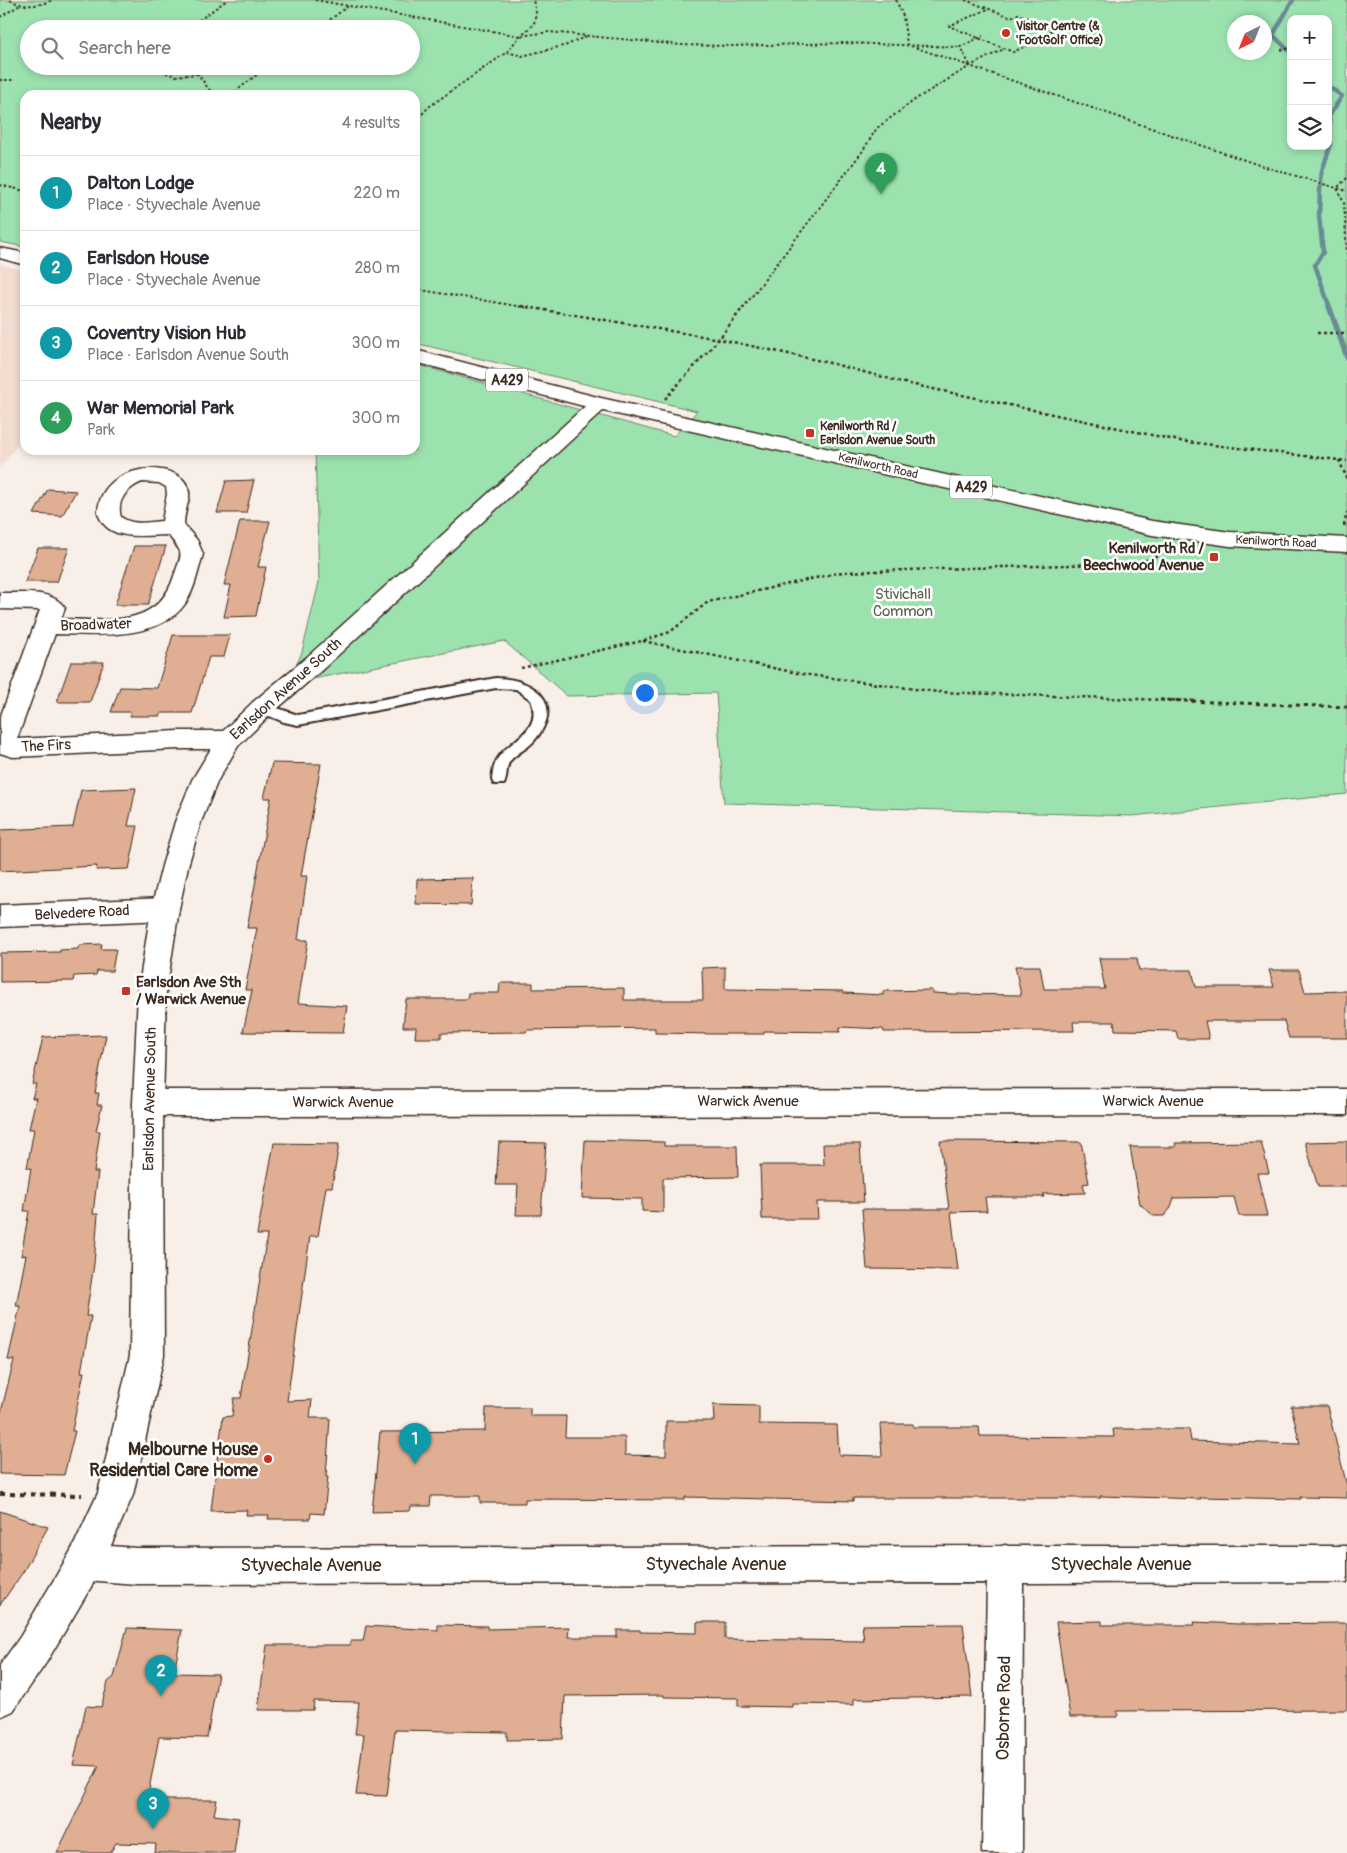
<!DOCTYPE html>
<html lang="en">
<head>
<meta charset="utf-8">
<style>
  body { margin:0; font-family:Pangolin,sans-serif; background:#f7f7f7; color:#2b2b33 }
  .controls { position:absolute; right:15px; top:15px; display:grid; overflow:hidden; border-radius:10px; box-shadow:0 2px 8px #0003 }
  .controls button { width:45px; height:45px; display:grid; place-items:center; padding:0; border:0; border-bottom:1px solid #e1e1e2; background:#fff; color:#2b2b33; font:25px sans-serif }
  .compass { position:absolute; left:1227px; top:15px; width:45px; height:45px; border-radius:50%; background:#fff; box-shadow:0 2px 8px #0003; rotate:223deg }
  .you { position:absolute; left:644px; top:692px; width:18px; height:18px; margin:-12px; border:4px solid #fff; border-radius:50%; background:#1a73e8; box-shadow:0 0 0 8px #1a73e833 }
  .badge { display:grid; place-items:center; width:32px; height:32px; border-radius:50%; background:#0f766e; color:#fff; font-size:16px; font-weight:700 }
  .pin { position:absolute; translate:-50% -41px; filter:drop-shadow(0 1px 2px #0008) }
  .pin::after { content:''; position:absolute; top:26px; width:18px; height:15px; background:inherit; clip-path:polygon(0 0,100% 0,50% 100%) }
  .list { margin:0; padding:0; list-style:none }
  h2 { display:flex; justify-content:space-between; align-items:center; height:65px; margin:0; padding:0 20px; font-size:21px }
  h2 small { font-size:16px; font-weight:400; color:#7c7c81 }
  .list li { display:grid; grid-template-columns:32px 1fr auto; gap:15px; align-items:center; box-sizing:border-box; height:75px; padding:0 20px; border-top:1px solid #e1e1e2 }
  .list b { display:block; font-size:19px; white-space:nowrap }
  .list p { margin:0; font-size:16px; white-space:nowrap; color:#7c7c81 }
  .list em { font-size:16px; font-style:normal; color:#7c7c81 }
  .icon { flex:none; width:28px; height:28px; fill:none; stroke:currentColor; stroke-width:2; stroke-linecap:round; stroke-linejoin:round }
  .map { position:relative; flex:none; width:1347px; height:1853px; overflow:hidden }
  .search { position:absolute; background:#fff; box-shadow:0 2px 8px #0003; left:20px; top:20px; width:400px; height:55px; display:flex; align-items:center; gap:12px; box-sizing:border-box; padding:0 18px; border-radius:28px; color:#7c7c81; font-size:19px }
  .panel { position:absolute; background:#fff; box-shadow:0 2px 8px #0003; left:20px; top:90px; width:400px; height:365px; border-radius:15px }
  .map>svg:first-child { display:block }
</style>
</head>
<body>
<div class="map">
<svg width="1347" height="1853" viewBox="0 0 1347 1853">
  <rect width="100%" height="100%" fill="#f9efe9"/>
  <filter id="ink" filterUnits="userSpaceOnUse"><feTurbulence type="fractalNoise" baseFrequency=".02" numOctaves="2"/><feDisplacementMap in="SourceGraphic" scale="10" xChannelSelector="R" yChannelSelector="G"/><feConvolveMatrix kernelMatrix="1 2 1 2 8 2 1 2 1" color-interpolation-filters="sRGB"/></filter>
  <g filter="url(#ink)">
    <polygon fill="#f2dccf" points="0,264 25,271 25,435 0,468"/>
    <path fill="#9ce2af" stroke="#6c8666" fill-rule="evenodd" d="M0,0H1347V794L1132,816L724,803L716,693L567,696L504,641L288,684L302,652L319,582L315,450H415V364L674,436L697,411L415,343V95H25V247L0,242ZM1291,19H1328V146H1291ZM1234,22H1264V52H1234ZM29,29H411V66H29Z"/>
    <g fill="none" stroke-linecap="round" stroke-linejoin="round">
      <g stroke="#678b96" stroke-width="4.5">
        <polyline points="1291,53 1273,35 1293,0"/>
        <polyline points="1328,86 1342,96 1329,116 1331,144 1322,171 1320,190 1319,216 1323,252 1315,265 1330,308"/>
      </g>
      <polyline stroke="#678b96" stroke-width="5.5" points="1329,306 1347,357"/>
    </g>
    <g fill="#e0ae93" stroke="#3b2a1e">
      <polygon points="254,480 246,513 217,513 226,481"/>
      <polygon points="48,489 76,491 62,516 34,514"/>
      <polygon points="240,521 270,521 258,567 266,567 256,616 224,617 231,585 224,585"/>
      <polygon points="134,546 166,546 148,605 115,605"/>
      <polygon points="38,548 69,548 57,582 25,582"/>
      <polygon points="173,635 230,635 224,657 209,657 192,713 161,713 161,716 130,716 131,712 111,712 120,687 157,688"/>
      <polygon points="71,662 104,662 90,702 57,702"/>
      <polygon points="272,763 321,764 301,876 307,876 298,940 308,940 298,1003 347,1006 343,1033 243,1032 252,990 245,990 257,928 247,928 271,798 264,798"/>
      <polygon points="136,788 128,826 138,826 129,869 96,870 97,866 0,871 0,830 73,827 81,790"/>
      <polygon points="473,878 471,905 416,904 417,879"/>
      <polygon points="102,944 101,949 116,949 112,971 97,971 96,975 74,976 73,981 0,982 0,953 60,952 60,950 78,949 79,945"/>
      <polygon points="1099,958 1137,958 1139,970 1192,970 1196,987 1274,987 1269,970 1299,970 1305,992 1347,991 1347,1038 1289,1038 1284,1021 1205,1021 1209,1039 1178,1039 1176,1031 1115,1030 1114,1022 1073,1022 1074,1031 884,1032 883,1029 840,1027 840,1032 764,1031 764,1034 715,1034 655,1033 655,1028 527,1030 526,1032 441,1033 441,1038 415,1038 416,1027 403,1027 406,999 467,999 468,993 499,993 500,983 533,983 533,989 624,988 624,1000 703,1000 702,968 725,967 725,989 843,991 844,993 883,995 883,991 932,990 932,993 952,994 1021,995 1015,966 1040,966 1044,989 1105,989"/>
      <polygon points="106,1035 95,1093 99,1093 97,1105 102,1105 96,1131 100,1131 94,1172 98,1172 93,1214 98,1214 94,1264 86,1316 91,1316 81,1372 84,1372 72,1431 75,1431 64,1475 0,1474 0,1416 14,1360 8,1360 20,1306 16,1306 26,1255 21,1256 29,1211 24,1211 31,1168 27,1168 34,1129 29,1129 36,1098 32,1098 36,1084 32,1084 38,1059 43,1037"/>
      <polygon points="585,1140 664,1142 664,1146 737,1146 738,1177 663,1178 663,1212 642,1211 642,1199 582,1198"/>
      <polygon points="940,1141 1081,1142 1089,1183 1083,1184 1085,1193 1043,1194 1044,1197 985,1197 987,1211 951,1212 958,1270 867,1269 862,1209 949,1209"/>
      <polygon points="1347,1141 1347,1187 1318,1187 1305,1142"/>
      <polygon points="499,1142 546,1143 541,1215 516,1215 518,1185 496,1185"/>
      <polygon points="1261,1142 1269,1173 1257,1173 1267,1216 1239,1216 1234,1197 1174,1198 1170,1209 1164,1216 1154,1216 1140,1204 1130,1147 1176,1147 1175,1143"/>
      <polygon points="274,1143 339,1144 332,1187 326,1187 318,1236 310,1236 287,1401 312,1400 310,1418 330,1418 326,1477 328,1477 324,1514 311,1513 310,1519 268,1519 269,1515 246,1515 247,1510 211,1511 218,1452 212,1446 220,1439 223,1417 232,1416 234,1398 241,1398 267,1235 257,1235"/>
      <polygon points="823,1144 860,1144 864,1202 817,1202 818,1219 762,1219 760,1165 824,1165"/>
      <polygon points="713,1405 759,1406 759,1424 837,1425 839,1455 882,1456 880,1424 913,1424 913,1427 979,1427 980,1436 1114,1437 1113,1429 1189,1429 1191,1441 1300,1444 1291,1406 1327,1406 1347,1486 1347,1498 1300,1497 1301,1499 1200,1497 1201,1499 1100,1496 1101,1498 853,1498 853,1501 685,1497 685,1500 525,1499 525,1503 480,1503 480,1496 431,1496 430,1506 411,1506 410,1511 372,1512 380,1432 485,1431 486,1408 530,1408 530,1416 566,1416 565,1437 625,1437 625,1455 666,1456 666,1421 714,1421"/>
      <polygon points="0,1511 48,1527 23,1572 0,1605"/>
      <polygon points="1102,1621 1102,1625 1194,1625 1193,1622 1239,1624 1347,1623 1347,1710 1117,1711 1118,1717 1070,1717 1056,1622"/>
      <polygon points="697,1622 725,1622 725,1639 864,1641 862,1625 963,1624 972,1697 854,1699 854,1705 792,1704 792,1707 738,1706 738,1698 664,1697 664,1695 565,1696 563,1739 507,1740 507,1732 395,1730 387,1796 356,1795 364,1734 355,1734 359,1702 314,1701 313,1710 258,1710 267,1645 350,1645 350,1641 363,1641 366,1626 438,1630 438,1625 487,1626 487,1629 569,1627 568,1637 617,1637 617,1630 640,1630 640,1632 697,1633"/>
      <polygon points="127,1628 182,1630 174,1673 218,1674 207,1738 159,1737 147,1800 217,1800 214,1815 239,1818 234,1853 155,1853 156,1844 116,1843 110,1853 57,1853 99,1766 73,1765 86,1706 101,1707 108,1682 114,1677"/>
    </g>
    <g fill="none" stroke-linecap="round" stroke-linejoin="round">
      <g stroke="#3b2a1e" stroke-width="4">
        <path id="service" d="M496,678C536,679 566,704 534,741C527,749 516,753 510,761C505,768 508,777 504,784H494L492,780C493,770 494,762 501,754C515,737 542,730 531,700L516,689L496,688L298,725L284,722L257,711L255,708L257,705L262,703L298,715Z"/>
      </g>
      <g stroke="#3b2a1e" stroke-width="3">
        <g id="minor">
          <path d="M150,469C167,469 191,475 189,498C187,507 184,515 184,525L197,540L203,554C198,571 195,589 185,604C159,641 94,635 55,634L17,739L178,731H229L238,734L241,740L238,746L229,749H178L13,757L0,753V718L40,610L0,609V593C21,594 52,588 65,608L61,619C105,620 158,629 174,576C182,552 185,555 168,535C144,535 107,543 98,513C99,484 124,470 150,469ZM142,482L159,483L166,487L167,494L162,521C148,522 133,526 121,517C116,501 127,488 142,482Z"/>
          <polygon points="165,898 175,902 179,909 175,916 165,920 0,927 0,905"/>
          <polygon points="1347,1089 1347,1115 148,1116 137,1112 133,1103 137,1094 148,1090"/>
          <polygon points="85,1544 136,1548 1001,1546 1005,1545 1009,1546 1347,1546 1347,1582 1023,1583 1022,1853 982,1853 987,1583 136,1584 85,1580 72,1575 67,1562 72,1549"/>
        </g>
      </g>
      <g stroke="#3b2a1e" stroke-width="3">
        <polygon id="secondary" points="599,398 606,400 609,404 606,408 323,669 271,714 238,746 218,780 201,822 188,866 179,909 166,993 163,1103 164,1355 133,1495 98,1575 46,1663 13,1711 0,1717 0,1665 20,1637 72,1549 98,1493 130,1355 133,1103 138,993 151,909 162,866 175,822 192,780 220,734 253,702 307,657 592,400"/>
      </g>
      <g stroke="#3b2a1e" stroke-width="3">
        <g id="primary">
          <polygon points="0,248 25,253 25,265 0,258"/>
          <polygon points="415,350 601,398 1152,521 1230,532 1347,538 1347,552 1230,546 1152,535 599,410 415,362"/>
        </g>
      </g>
      <g stroke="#3b2a1e" stroke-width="2" stroke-dasharray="2.5 2.5" stroke-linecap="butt">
        <path d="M10,0C24,8 39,6 53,0"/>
        <polyline points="315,0 520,36 549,32 681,45 730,46 843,43 960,47"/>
        <polyline points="896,0 903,16 907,44"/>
        <polyline points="965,0 1011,17 1018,14 1055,29 1037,37 1041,39 1013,52 949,26 988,9"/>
        <polyline points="0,17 20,5"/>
        <polyline points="187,29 227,0"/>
        <polyline points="318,29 348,6"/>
        <polyline points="911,46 1259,165 1347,191"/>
        <polyline points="1281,50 1291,48"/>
        <polyline points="507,52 522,56 567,45 587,36"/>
        <polyline points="970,65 960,47 983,36"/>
        <polyline points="147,66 175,76 198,74"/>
        <polyline points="0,80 14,80"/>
        <polyline points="213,95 198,74 217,66"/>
        <polyline points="231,95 268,66"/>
        <polyline points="415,121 430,106 507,52 520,36 534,24 536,12 533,0"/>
        <polyline points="1347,178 1337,188 1344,203 1347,255"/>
        <polyline points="0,185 25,191"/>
        <polyline points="415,289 529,308"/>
        <polyline points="743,308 862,152 877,128 916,99 970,66 1004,49"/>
      </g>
      <g stroke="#3b2a1e" stroke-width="2.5" stroke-dasharray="3 3" stroke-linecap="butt">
        <polyline points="521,306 719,339 826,362 905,383 1180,441 1347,461"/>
        <polyline points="1317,333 1347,333"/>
        <polyline points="665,399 719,339 744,306"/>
        <polyline points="1339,460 1347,479"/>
        <polyline points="1344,526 1347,512"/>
        <polyline points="643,641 802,674 938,692 1194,701"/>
        <polyline points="521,668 642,641 670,632 708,602 842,572 1133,563 1156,558 1155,548"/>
      </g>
      <polyline stroke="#3b2a1e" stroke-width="3" stroke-dasharray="4 4" stroke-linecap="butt" points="1160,700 1347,707"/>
      <polyline stroke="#3b2a1e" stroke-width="4" stroke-dasharray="5 5" stroke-linecap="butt" points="0,1494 82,1495"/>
      <use href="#service" fill="#fff" fill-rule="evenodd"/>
      <use href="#minor" fill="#fff" fill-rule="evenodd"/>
      <use href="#secondary" fill="#fff" fill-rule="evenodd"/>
      <use href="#primary" fill="#fff" fill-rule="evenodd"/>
    </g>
  </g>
  <g fill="#c8321e" stroke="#fff" stroke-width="2">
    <circle cx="1006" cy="33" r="5"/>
    <rect x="805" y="428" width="10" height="10" rx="2.5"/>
    <rect x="1209" y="552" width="10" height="10" rx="2.5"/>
    <rect x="121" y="986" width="10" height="10" rx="2.5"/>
    <circle cx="268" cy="1459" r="5"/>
  </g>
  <g text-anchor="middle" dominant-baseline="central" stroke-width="5" stroke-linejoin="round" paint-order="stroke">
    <g font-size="12" font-weight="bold" fill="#3b2a1e" stroke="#fff" text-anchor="start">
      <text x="1016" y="26">Visitor Centre (&amp;<tspan x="1016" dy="14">'FootGolf' Office)</tspan></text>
      <text x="820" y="426">Kenilworth Rd /<tspan x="820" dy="14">Earlsdon Avenue South</tspan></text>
    </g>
    <g font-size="12" fill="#3b2a1e" stroke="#fff">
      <text transform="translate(878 466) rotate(13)">Kenilworth Road</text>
      <text transform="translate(1276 542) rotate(3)">Kenilworth Road</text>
    </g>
    <g fill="#fff" stroke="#766a62" stroke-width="1">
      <rect x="486" y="368.5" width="42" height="23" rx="4"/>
      <rect x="950" y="475.5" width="42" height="23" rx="4"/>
    </g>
    <g font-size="14" font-weight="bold" fill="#3b2a1e">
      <text x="507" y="380">A429</text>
      <text x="971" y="487">A429</text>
    </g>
    <g font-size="15" font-weight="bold" fill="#3b2a1e" stroke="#fff" text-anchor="end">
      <text x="1204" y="548">Kenilworth Rd /<tspan x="1204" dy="17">Beechwood Avenue</tspan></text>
      <text x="136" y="982" text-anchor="start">Earlsdon Ave Sth<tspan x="136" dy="17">/ Warwick Avenue</tspan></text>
    </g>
    <g font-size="15" fill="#58614a" stroke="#fff">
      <text x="903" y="594">Stivichall<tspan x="903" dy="17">Common</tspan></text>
    </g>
    <g font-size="15" fill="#3b2a1e" stroke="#fff">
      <text transform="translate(96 625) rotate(-2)">Broadwater</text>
      <text transform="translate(286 689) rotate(-42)">Earlsdon Avenue South</text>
      <text transform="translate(46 746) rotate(-3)">The Firs</text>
      <text transform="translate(82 913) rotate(-3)">Belvedere Road</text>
      <text transform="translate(150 1099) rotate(-89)">Earlsdon Avenue South</text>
      <text x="748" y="1101">Warwick Avenue</text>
      <text x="1153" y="1101">Warwick Avenue</text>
      <text x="343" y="1102">Warwick Avenue</text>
    </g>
    <g font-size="18" font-weight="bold" fill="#3b2a1e" stroke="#fff" text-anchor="end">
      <text x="258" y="1449">Melbourne House<tspan x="258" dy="21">Residential Care Home</tspan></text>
    </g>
    <g font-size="18" fill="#3b2a1e" stroke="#fff">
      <text x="716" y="1564">Styvechale Avenue</text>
      <text x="1121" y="1564">Styvechale Avenue</text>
      <text x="311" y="1565">Styvechale Avenue</text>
      <text transform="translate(1004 1708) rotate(-89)">Osborne Road</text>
    </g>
  </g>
</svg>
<div class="controls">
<button>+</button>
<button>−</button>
<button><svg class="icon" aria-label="layers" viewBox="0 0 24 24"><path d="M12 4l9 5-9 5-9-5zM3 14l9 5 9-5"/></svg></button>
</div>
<svg class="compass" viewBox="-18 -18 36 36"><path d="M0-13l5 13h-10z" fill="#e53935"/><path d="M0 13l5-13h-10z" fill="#7c7c81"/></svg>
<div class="you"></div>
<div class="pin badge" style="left:415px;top:1464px;background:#0f9aa8">1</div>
<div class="pin badge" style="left:161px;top:1696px;background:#0f9aa8">2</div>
<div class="pin badge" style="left:153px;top:1829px;background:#0f9aa8">3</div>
<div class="pin badge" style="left:881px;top:194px;background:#2e9e5b">4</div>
<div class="search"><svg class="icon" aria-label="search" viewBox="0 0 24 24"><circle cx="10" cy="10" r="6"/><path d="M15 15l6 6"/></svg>Search here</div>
<section class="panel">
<h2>Nearby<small>4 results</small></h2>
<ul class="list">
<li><span class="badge" style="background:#0f9aa8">1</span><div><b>Dalton Lodge</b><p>Place · Styvechale Avenue</p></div><em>220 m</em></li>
<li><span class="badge" style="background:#0f9aa8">2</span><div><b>Earlsdon House</b><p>Place · Styvechale Avenue</p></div><em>280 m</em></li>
<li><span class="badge" style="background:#0f9aa8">3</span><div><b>Coventry Vision Hub</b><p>Place · Earlsdon Avenue South</p></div><em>300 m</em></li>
<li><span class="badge" style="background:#2e9e5b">4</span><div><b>War Memorial Park</b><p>Park</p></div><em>300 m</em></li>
</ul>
</section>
</div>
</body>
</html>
